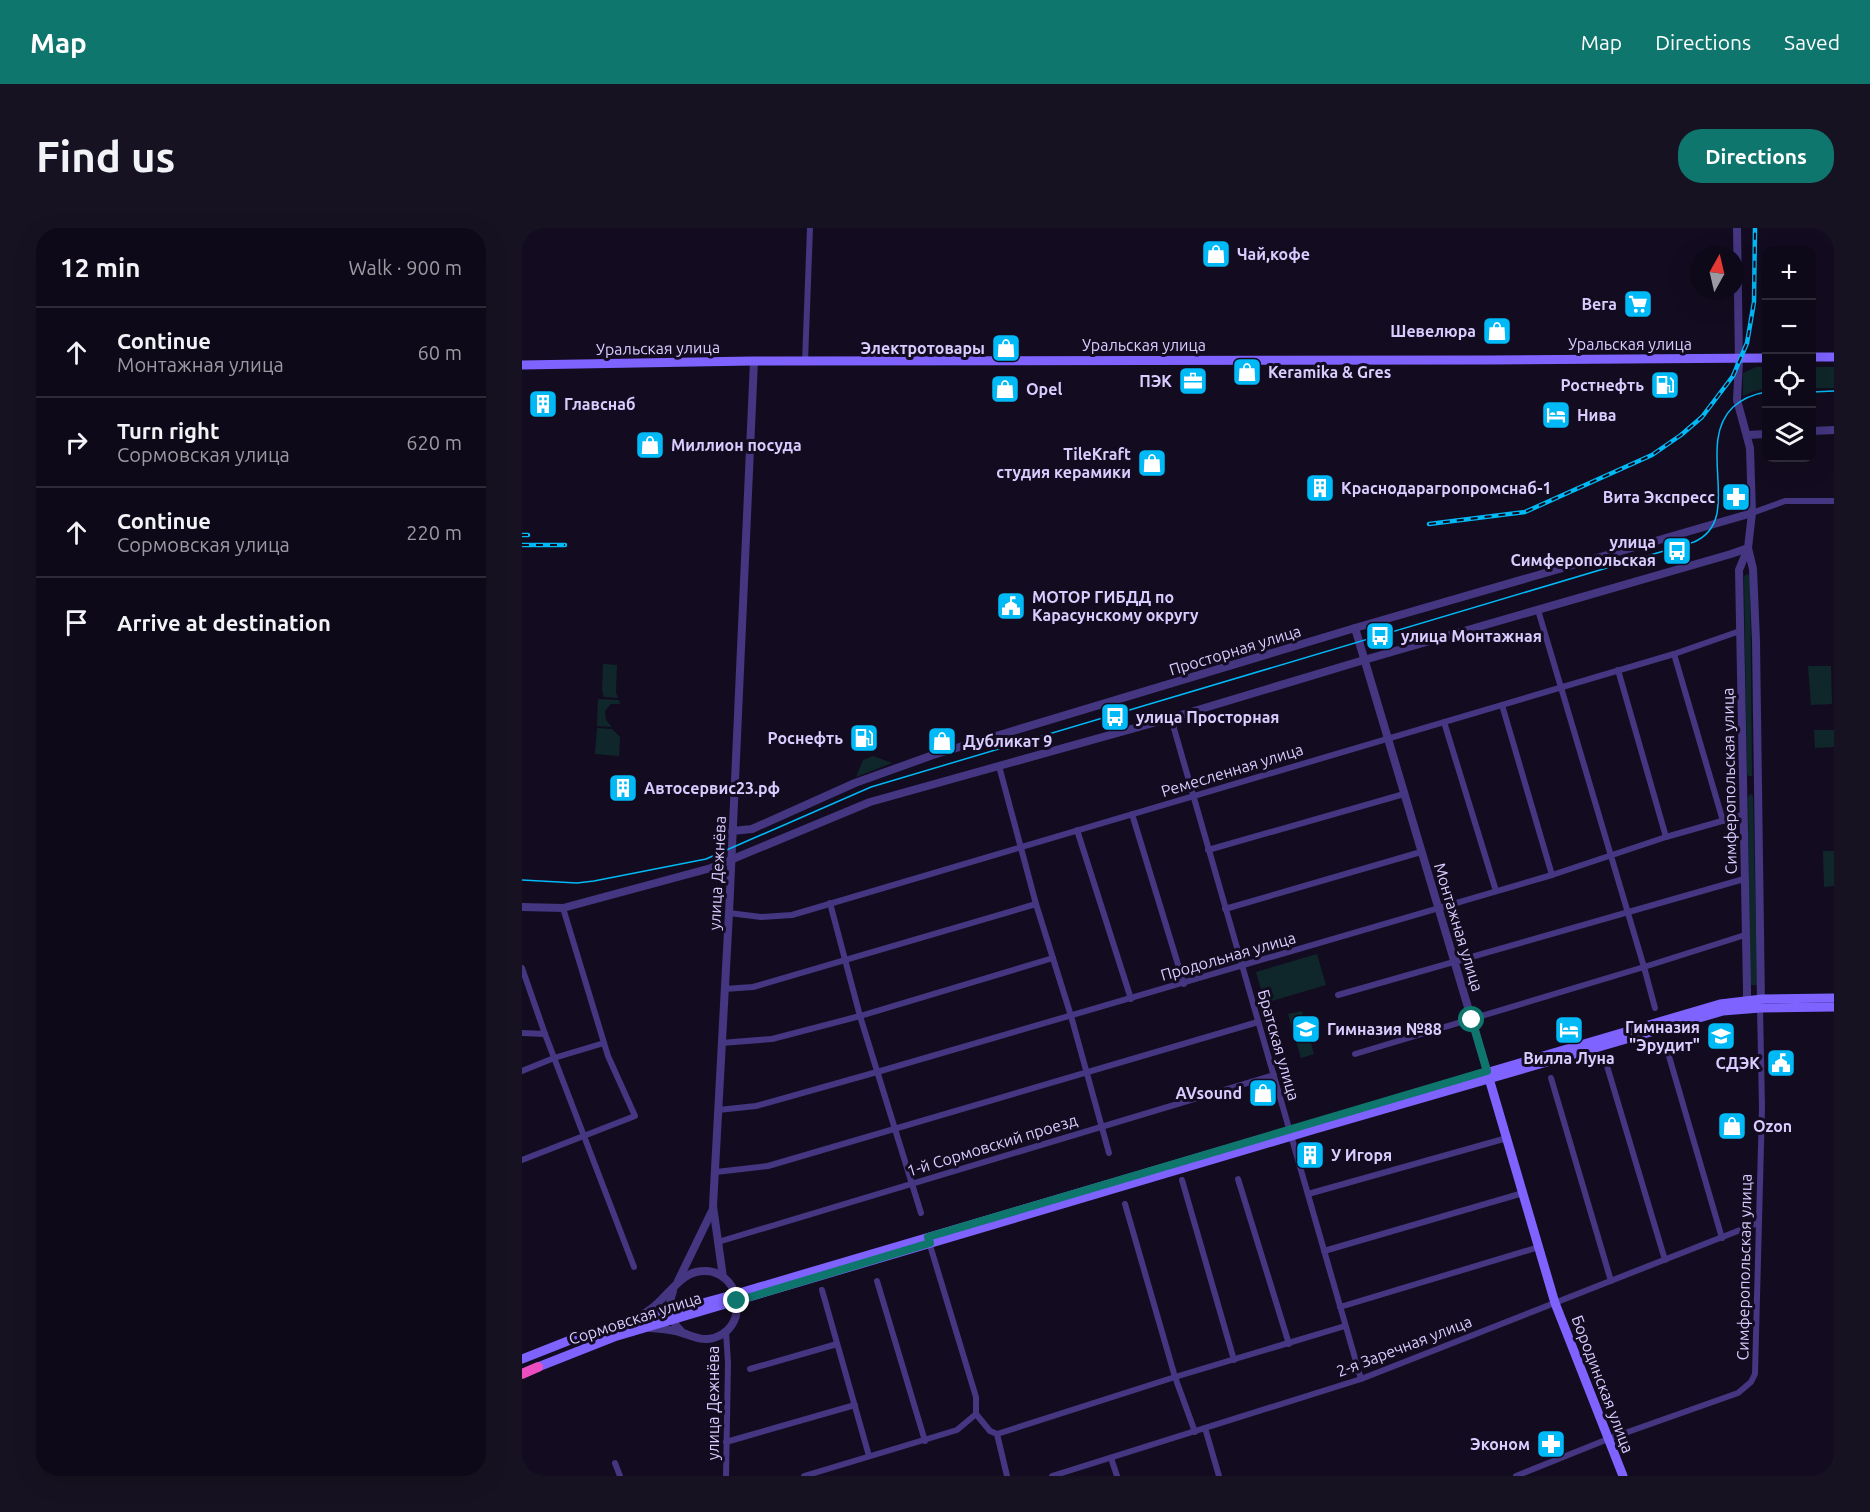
<!DOCTYPE html>
<html lang="en">
<head>
<meta charset="utf-8">
<style>
  body { margin:0; font-family:Ubuntu,sans-serif; background:#171221; color:#f1f3f6 }
  .controls { position:absolute; right:18px; top:18px; display:grid; overflow:hidden; border-radius:12px; box-shadow:0 6px 24px #0002 }
  .controls button { width:54px; height:54px; display:grid; place-items:center; padding:0; border:0; border-bottom:2px solid #2e2a37; background:#0e0918; color:#f1f3f6; font:30px sans-serif }
  .compass { position:absolute; left:1168px; top:18px; width:54px; height:54px; border-radius:50%; background:#0e0918; box-shadow:0 6px 24px #0002; rotate:8deg }
  .stop { position:absolute; width:18px; height:18px; margin:-14px; border:4px solid #0f766e; border-radius:50%; background:#fff }
  .stop.end { background:#0f766e; border-color:#fff; box-shadow:0 2px 6px #0008 }
  .list { margin:0; padding:0; list-style:none }
  h2 { display:flex; justify-content:space-between; align-items:center; height:78px; margin:0; padding:0 24px; font-size:26px }
  h2 small { font-size:20px; font-weight:400; color:#9b9aa2 }
  .list li { display:grid; grid-template-columns:39px 1fr auto; gap:18px; align-items:center; box-sizing:border-box; height:90px; padding:0 24px; border-top:2px solid #2e2a37 }
  .list b { display:block; font-size:22px; white-space:nowrap }
  .list p { margin:0; font-size:20px; white-space:nowrap; color:#9b9aa2 }
  .list em { font-size:20px; font-style:normal; color:#9b9aa2 }
  .icon { flex:none; width:33px; height:33px; fill:none; stroke:currentColor; stroke-width:2; stroke-linecap:round; stroke-linejoin:round }
  .map { position:relative; flex:none; width:1312px; height:1248px; overflow:hidden; border-radius:24px }
  header { display:flex; align-items:center; gap:36px; box-sizing:border-box; height:84px; padding:0 30px; background:#0f766e; color:#fff }
  header strong { font-size:28px }
  nav { display:flex; gap:33px; margin-inline-start:auto; font-size:21px }
  .intro { display:flex; align-items:center; justify-content:space-between; box-sizing:border-box; height:144px; padding:0 36px }
  h1 { margin:0; font-size:42px }
  .button { padding:15px 27px; border-radius:24px; background:#0f766e; color:#fff; font-size:21px; font-weight:700 }
  main { display:flex; gap:36px; padding:0 36px }
  aside { flex:1; background:#0e0918; border-radius:24px; box-shadow:0 6px 24px #0002 }
  .map>svg:first-child { display:block }
</style>
</head>
<body>
<header>
<strong>Map</strong>
<nav><a>Map</a><a>Directions</a><a>Saved</a></nav>
</header>
<div class="intro"><h1>Find us</h1><a class="button">Directions</a></div>
<main>
<aside>
<h2>12 min<small>Walk · 900 m</small></h2>
<ul class="list">
<li><svg class="icon" aria-label="ahead" viewBox="0 0 24 24"><path d="M12 20V5M6 11l6-6 6 6"/></svg><div><b>Continue</b><p>Монтажная улица</p></div><em>60 m</em></li>
<li><svg class="icon" aria-label="right" viewBox="0 0 24 24"><path d="M7 20v-9h11M14 6l5 5-5 5"/></svg><div><b>Turn right</b><p>Сормовская улица</p></div><em>620 m</em></li>
<li><svg class="icon" aria-label="ahead" viewBox="0 0 24 24"><path d="M12 20V5M6 11l6-6 6 6"/></svg><div><b>Continue</b><p>Сормовская улица</p></div><em>220 m</em></li>
<li><svg class="icon" aria-label="arrive" viewBox="0 0 24 24"><path d="M6 21V4h12l-3 4 3 4H6"/></svg><div><b>Arrive at destination</b></div></li>
</ul>
</aside>
<div class="map">
<svg width="1312" height="1248" viewBox="0 0 1312 1248">
  <rect width="100%" height="100%" fill="#130c20"/>
  <g fill="#0f272a">
    <polygon points="1234,139 1244,139 1244,161 1232,163 1221,168 1221,145"/>
    <rect x="1290" y="139" width="22" height="21"/>
    <polygon points="1225,346 1228,348 1230,548 1226,548 1225,545 1222,349"/>
    <polygon points="81,436 95,437 94,464 96,470 82,469 80,463"/>
    <polygon points="1286,438 1309,438 1310,476 1289,477"/>
    <polygon points="76,471 97,472 98,476 89,476 83,483 84,492 90,499 75,498"/>
    <polygon points="75,500 90,501 98,509 97,528 73,526"/>
    <polygon points="1292,502 1312,502 1312,519 1293,520"/>
    <polygon points="351,528 370,535 334,549 341,532"/>
    <polygon points="1228,566 1231,568 1235,757 1228,757 1226,569"/>
    <polygon points="1301,623 1312,623 1312,658 1302,659"/>
    <polygon points="795,726 804,757 743,775 734,744"/>
    <polygon points="780,783 792,826 779,830 766,786"/>
  </g>
  <g fill="none" stroke-linecap="round" stroke-linejoin="round">
    <g stroke="#443680" stroke-width="6">
      <polyline points="283,134 288,0"/>
      <polyline points="1230,285 1263,273 1312,273"/>
      <polyline points="1016,382 1122,739 1133,780"/>
      <polyline points="1152,426 1201,593"/>
      <polyline points="1096,442 1144,609"/>
      <polyline points="980,477 1030,647"/>
      <polyline points="649,490 839,1151"/>
      <polyline points="922,494 974,663"/>
      <polyline points="477,538 514,676 549,788 587,925"/>
      <polyline points="610,586 662,756"/>
      <polyline points="555,602 609,771"/>
      <polyline points="686,622 882,566"/>
      <polyline points="308,675 338,788 399,985"/>
      <polyline points="703,681 899,624"/>
      <polyline points="207,685 239,689 270,687 1152,426 1218,403"/>
      <polyline points="0,740 23,806 112,1039"/>
      <polyline points="202,761 231,759 514,676"/>
      <polyline points="816,767 1222,651"/>
      <polyline points="0,805 23,806"/>
      <polyline points="199,815 250,811 338,788 531,730"/>
      <polyline points="1144,818 1200,1010"/>
      <polyline points="833,826 1122,739 1223,707"/>
      <polyline points="1082,828 1143,1032"/>
      <polyline points="0,843 32,830 82,815"/>
      <polyline points="1029,850 1089,1053"/>
      <polyline points="196,882 234,878 355,844 1030,647 1144,609 1221,587"/>
      <polyline points="0,932 113,888 86,828 41,680"/>
      <polyline points="194,944 246,938 736,794"/>
      <polyline points="716,951 767,1116"/>
      <polyline points="660,952 712,1132"/>
      <polyline points="786,966 985,910"/>
      <polyline points="603,976 653,1149 673,1204"/>
      <polyline points="196,1014 752,847"/>
      <polyline points="407,1014 454,1169 454,1186 468,1203 475,1206 485,1248"/>
      <polyline points="802,1023 1001,965"/>
      <polyline points="355,1053 403,1213"/>
      <polyline points="300,1062 347,1228"/>
      <polyline points="818,1079 1017,1019"/>
      <polyline points="204,1103 206,1135 204,1248"/>
      <polyline points="228,1141 315,1116"/>
      <polyline points="683,1200 697,1248"/>
      <polyline points="475,1206 653,1149 823,1098"/>
      <polyline points="204,1214 333,1177"/>
      <polyline points="589,1230 595,1248"/>
      <polyline points="93,1235 98,1248"/>
      <polyline points="282,1248 435,1202 454,1186"/>
      <polyline points="530,1248 839,1151 1236,995"/>
      <polyline points="994,1248 1086,1211 1216,1165 1229,1154 1233,1146 1240,879 1238,780"/>
    </g>
    <g stroke="#443680" stroke-width="8">
      <polyline points="1215,0 1217,133 1215,172 1228,220 1230,285 1226,320 1217,342 1225,761 1225,772 1231,775"/>
      <polyline points="1290,203 1312,202"/>
      <polyline points="1225,207 1244,206"/>
      <polyline points="1226,320 1231,341 1234,413 1239,776"/>
      <polyline points="833,400 965,843"/>
      <polyline points="210,603 230,601 333,555 411,527 833,400 1230,285"/>
      <polyline points="0,679 41,680 189,640 348,574 649,490 842,432 1209,326 1226,320"/>
      <polyline points="201,1049 191,978 207,685 232,133"/>
      <polyline points="156,1053 190,983"/>
      <path d="M151,1063C145,1079 148,1093 160,1104"/>
      <path d="M117,1088C140,1079 153,1049 174,1044C220,1034 232,1105 186,1111C175,1112 169,1107 160,1105C149,1101 138,1101 128,1100"/>
    </g>
    <g stroke="#7e63ff" stroke-width="9">
      <polyline points="1290,129 1312,129"/>
      <polyline points="0,137 230,133 967,132 1244,130"/>
      <polyline points="966,847 1033,1075 1101,1248"/>
      <polyline points="0,1131 61,1107 214,1066 1198,776 1240,771 1312,770"/>
      <polyline points="16,1139 92,1109 790,902 1201,783 1238,780 1312,779"/>
    </g>
    <polyline stroke="#ec4dc1" stroke-width="10" points="0,1146 16,1139"/>
    <g stroke="#00b9f7" stroke-width="1.5">
      <polyline points="1290,164 1312,163"/>
      <path d="M0,652L55,655L72,653L184,631L349,559L1172,314C1223,292 1172,217 1211,179C1220,171 1232,166 1244,164"/>
    </g>
    <g stroke="#00b9f7" stroke-width="4.5">
      <g id="rail">
        <polyline points="907,296 1003,284 1130,227 1159,207 1180,189 1211,148 1225,115 1232,74 1233,0"/>
        <polyline points="0,307 6,307"/>
        <polyline points="0,317 43,317"/>
      </g>
    </g>
    <use href="#rail" stroke="#130c20" stroke-width="2" stroke-dasharray="7" stroke-linecap="butt"/>
  </g>
  <g fill="none" stroke-linecap="round" stroke-linejoin="round">
    <polyline stroke="#0f766e" stroke-width="8" points="215,1073 408,1015 406,1009 965,843 950,792"/>
  </g>
  <defs>
    <g id="shop-square" transform="scale(1.5)"><rect x="-9" y="-9" width="18" height="18" rx="4" fill="#00b9f7" stroke="#130c20"/><path d="M-5-2.5h2.3a2.7 3.5 0 0 1 5.4 0H5L5.5 6h-11ZM-1.5-2.5h3a1.5 2.3 0 0 0-3 0Z" fill="#fff"/></g>
    <g id="supermarket-square" transform="scale(1.5)"><rect x="-9" y="-9" width="18" height="18" rx="4" fill="#00b9f7" stroke="#130c20"/><path d="M-6-5.5h2.5l.6 2H6L4.5 2H-2.5L-4.4-4H-6ZM-1.5 3.2a1.3 1.3 0 1 0 .1 0ZM3 3.2a1.3 1.3 0 1 0 .1 0Z" fill="#fff"/></g>
    <g id="office-square" transform="scale(1.5)"><rect x="-9" y="-9" width="18" height="18" rx="4" fill="#00b9f7" stroke="#130c20"/><path d="M-6-3h4V-5.5h4V-3h4V5H-6ZM-1-4.5V-3h2v-1.5ZM-6 0V1H6V0Z" fill="#fff"/></g>
    <g id="fuel-square" transform="scale(1.5)"><rect x="-9" y="-9" width="18" height="18" rx="4" fill="#00b9f7" stroke="#130c20"/><path d="M-5.5-6h7V0h2V4h1.3V-2.5L3-4.5l.8-.8L6-3V5H2.5V1h-1V6h-7ZM-4.2-4.7v3.2H.2V-4.7Z" fill="#fff"/></g>
    <g id="building-square" transform="scale(1.5)"><rect x="-9" y="-9" width="18" height="18" rx="4" fill="#00b9f7" stroke="#130c20"/><path d="M-4-6H4V6H1V3H-1V6H-4ZM-2.5-4.3h1.7v1.8h-1.7ZM.8-4.3h1.7v1.8H.8ZM-2.5-1h1.7V.8h-1.7ZM.8-1h1.7V.8H.8Z" fill="#fff"/></g>
    <g id="hotel-square" transform="scale(1.5)"><rect x="-9" y="-9" width="18" height="18" rx="4" fill="#00b9f7" stroke="#130c20"/><path d="M-6-4.5h1.5V1H6V5H4.5V3h-9V5H-6ZM-4 0a1.8 1.8 0 1 1 3.6 0ZM.5 0V-2.5h3Q6-2.5 6 0Z" fill="#fff"/></g>
    <g id="pharmacy-square" transform="scale(1.5)"><rect x="-9" y="-9" width="18" height="18" rx="4" fill="#00b9f7" stroke="#130c20"/><path d="M-2-6h4v4h4v4h-4v4h-4v-4h-4v-4h4Z" fill="#fff"/></g>
    <g id="bus-square" transform="scale(1.5)"><rect x="-9" y="-9" width="18" height="18" rx="4" fill="#00b9f7" stroke="#130c20"/><path d="M-5-6H5V4H4V6H2V4H-2V6H-4V4H-5ZM-3.5-4V0h7V-4ZM-3.5 1.2v1.5H-2V1.2ZM2 1.2v1.5H3.5V1.2Z" fill="#fff"/></g>
    <g id="civic-square" transform="scale(1.5)"><rect x="-9" y="-9" width="18" height="18" rx="4" fill="#00b9f7" stroke="#130c20"/><path d="M-.6-6.5H3V-4.5H.6V-3L4-1V1h2V6H-6V1h2V-1L-.6-3ZM-1.2 2.5V6h2.4V2.5Z" fill="#fff"/></g>
    <g id="school-square" transform="scale(1.5)"><rect x="-9" y="-9" width="18" height="18" rx="4" fill="#00b9f7" stroke="#130c20"/><path d="M0-5L7-2L0 1L-7-2ZM-4 1L0 2.5L4 1V4Q0 6-4 4Z" fill="#fff"/></g>
  </defs>
  <g fill-rule="evenodd">
    <use href="#shop-square" x="694" y="26"/>
    <use href="#supermarket-square" x="1116" y="76"/>
    <use href="#shop-square" x="975" y="103"/>
    <use href="#shop-square" x="484" y="120"/>
    <use href="#shop-square" x="725" y="144"/>
    <use href="#office-square" x="671" y="153"/>
    <use href="#fuel-square" x="1143" y="157"/>
    <use href="#shop-square" x="483" y="161"/>
    <use href="#building-square" x="21" y="176"/>
    <use href="#hotel-square" x="1034" y="187"/>
    <use href="#shop-square" x="128" y="217"/>
    <use href="#shop-square" x="630" y="235"/>
    <use href="#building-square" x="798" y="260"/>
    <use href="#pharmacy-square" x="1214" y="269"/>
    <use href="#bus-square" x="1155" y="323"/>
    <use href="#civic-square" x="489" y="378"/>
    <use href="#bus-square" x="858" y="408"/>
    <use href="#bus-square" x="593" y="489"/>
    <use href="#fuel-square" x="342" y="510"/>
    <use href="#shop-square" x="420" y="513"/>
    <use href="#building-square" x="101" y="560"/>
    <use href="#school-square" x="784" y="801"/>
    <use href="#hotel-square" x="1047" y="802"/>
    <use href="#school-square" x="1199" y="808"/>
    <use href="#civic-square" x="1259" y="835"/>
    <use href="#shop-square" x="741" y="865"/>
    <use href="#shop-square" x="1210" y="898"/>
    <use href="#building-square" x="788" y="927"/>
    <use href="#pharmacy-square" x="1029" y="1216"/>
  </g>
  <g text-anchor="middle" dominant-baseline="central" stroke-width="6" stroke-linejoin="round" paint-order="stroke">
    <g font-size="16" font-weight="bold" fill="#d9ccff" stroke="#130c20" text-anchor="start">
      <text x="715" y="26">Чай,кофе</text>
      <text x="1095" y="76" text-anchor="end">Вега</text>
      <text x="954" y="103" text-anchor="end">Шевелюра</text>
      <text x="463" y="120" text-anchor="end">Электротовары</text>
      <text x="746" y="144">Keramika &amp; Gres</text>
      <text x="650" y="153" text-anchor="end">ПЭК</text>
      <text x="1122" y="157" text-anchor="end">Ростнефть</text>
      <text x="504" y="161">Opel</text>
      <text x="42" y="176">Главснаб</text>
      <text x="1055" y="187">Нива</text>
      <text x="149" y="217">Миллион посуда</text>
      <text x="609" y="226" text-anchor="end">TileKraft<tspan x="609" dy="18">студия керамики</tspan></text>
      <text x="819" y="260">Краснодарагропромснаб-1</text>
      <text x="1193" y="269" text-anchor="end">Вита Экспресс</text>
      <text x="1134" y="314" text-anchor="end">улица<tspan x="1134" dy="18">Симферопольская</tspan></text>
      <text x="510" y="369">МОТОР ГИБДД по<tspan x="510" dy="18">Карасунскому округу</tspan></text>
      <text x="879" y="408">улица Монтажная</text>
      <text x="614" y="489">улица Просторная</text>
      <text x="321" y="510" text-anchor="end">Роснефть</text>
      <text x="441" y="513">Дубликат 9</text>
      <text x="122" y="560">Автосервис23.рф</text>
      <text x="1178" y="799" text-anchor="end">Гимназия<tspan x="1178" dy="18">"Эрудит"</tspan></text>
      <text x="805" y="801">Гимназия №88</text>
      <text x="1047" y="830" text-anchor="middle">Вилла Луна</text>
      <text x="1238" y="835" text-anchor="end">СДЭК</text>
      <text x="720" y="865" text-anchor="end">AVsound</text>
      <text x="1231" y="898">Ozon</text>
      <text x="809" y="927">У Игоря</text>
      <text x="1008" y="1216" text-anchor="end">Эконом</text>
    </g>
    <g font-size="16" fill="#d9ccff" stroke="#130c20">
      <text x="1108" y="116">Уральская улица</text>
      <text x="622" y="117">Уральская улица</text>
      <text transform="translate(136 120) rotate(-1)">Уральская улица</text>
      <text transform="translate(713 422) rotate(-17)">Просторная улица</text>
      <text transform="translate(710 542) rotate(-17)">Ремесленная улица</text>
      <text transform="translate(1207 553) rotate(-91)">Симферопольская улица</text>
      <text transform="translate(195 645) rotate(-87)">улица Дежнёва</text>
      <text transform="translate(937 699) rotate(73)">Монтажная улица</text>
      <text transform="translate(706 728) rotate(-16)">Продольная улица</text>
      <text transform="translate(757 817) rotate(74)">Братская улица</text>
      <text transform="translate(470 917) rotate(-17)">1-й Сормовский проезд</text>
      <text transform="translate(1222 1039) rotate(-89)">Симферопольская улица</text>
      <text transform="translate(113 1090) rotate(-18)">Сормовская улица</text>
      <text transform="translate(882 1118) rotate(-21)">2-я Заречная улица</text>
      <text transform="translate(1081 1156) rotate(69)">Бородинская улица</text>
      <text transform="translate(191 1175) rotate(-90)">улица Дежнёва</text>
    </g>
  </g>
</svg>
<div class="controls">
<button>+</button>
<button>−</button>
<button><svg class="icon" aria-label="locate" viewBox="0 0 24 24"><circle cx="12" cy="12" r="6"/><path d="M12 2v4M12 18v4M2 12h4M18 12h4"/></svg></button>
<button><svg class="icon" aria-label="layers" viewBox="0 0 24 24"><path d="M12 4l9 5-9 5-9-5zM3 14l9 5 9-5"/></svg></button>
</div>
<svg class="compass" viewBox="-18 -18 36 36"><path d="M0-13l5 13h-10z" fill="#e53935"/><path d="M0 13l5-13h-10z" fill="#9b9aa2"/></svg>
<div class="stop" style="left:950px;top:792px"></div>
<div class="stop end" style="left:215px;top:1073px"></div>
</div>
</main>
</body>
</html>
